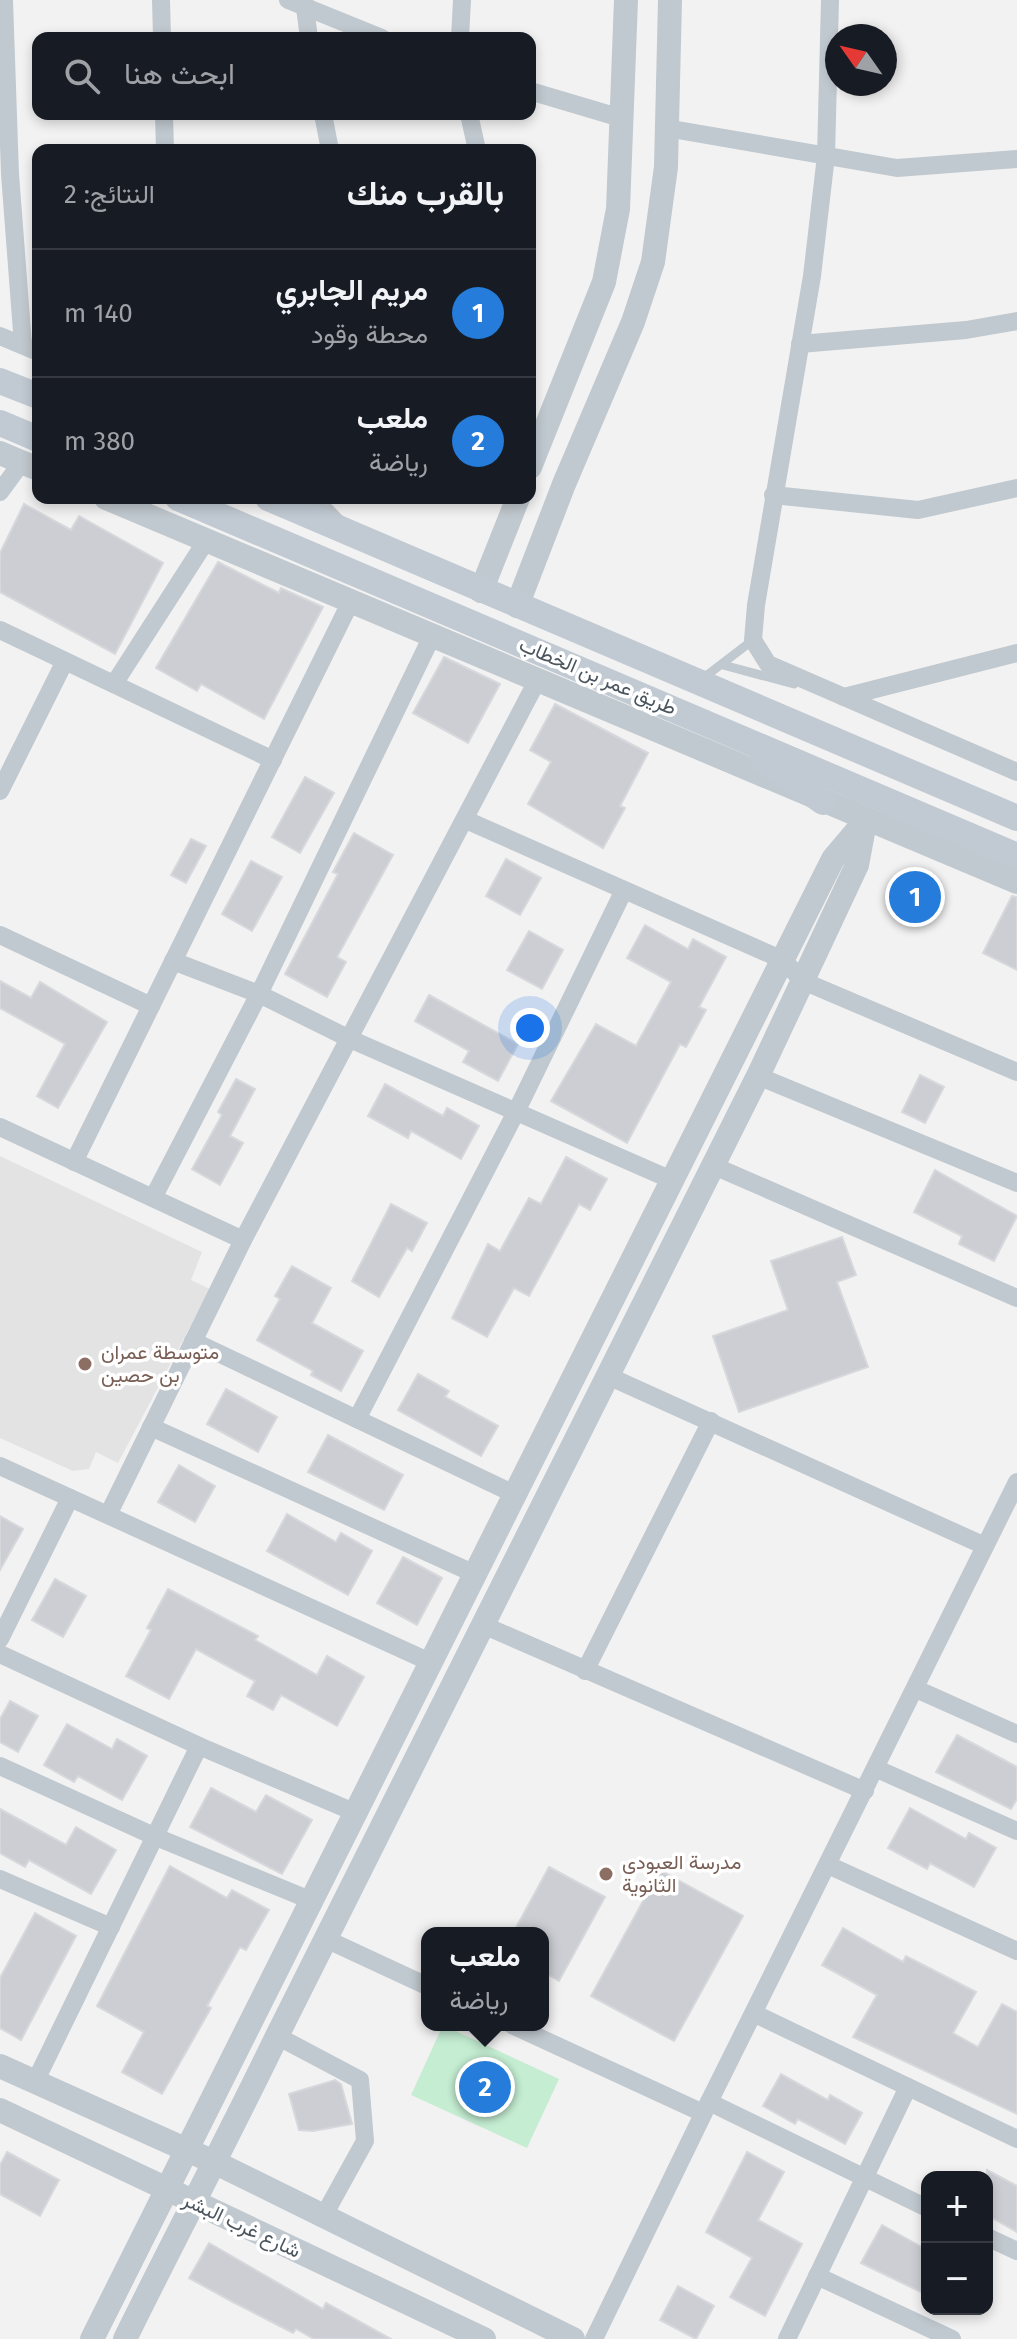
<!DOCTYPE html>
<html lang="ar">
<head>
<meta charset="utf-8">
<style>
  body { margin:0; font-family:"Fira Sans",Vazirmatn,sans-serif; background:#20242c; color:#f1f3f6; direction:rtl }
  .controls { position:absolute; right:24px; bottom:24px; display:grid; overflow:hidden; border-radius:16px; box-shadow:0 4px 12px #0003 }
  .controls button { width:72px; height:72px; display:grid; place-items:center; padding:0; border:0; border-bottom:2px solid #363941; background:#171b24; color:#f1f3f6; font:40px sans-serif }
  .compass { position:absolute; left:825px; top:24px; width:72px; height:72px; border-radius:50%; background:#171b24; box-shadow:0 4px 12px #0003; rotate:304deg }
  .you { position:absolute; left:530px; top:1028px; width:28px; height:28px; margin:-20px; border:6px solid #fff; border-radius:50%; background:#1a73e8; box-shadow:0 0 0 12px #1a73e833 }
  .badge { display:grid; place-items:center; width:52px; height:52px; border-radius:50%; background:#257cda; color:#fff; font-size:26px; font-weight:700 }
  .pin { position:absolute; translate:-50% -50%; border:4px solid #fff; box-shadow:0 2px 8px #0006 }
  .popup { position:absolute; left:421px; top:1927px; width:128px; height:104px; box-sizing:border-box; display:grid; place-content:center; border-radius:16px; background:#171b24; filter:drop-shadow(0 2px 6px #0005); font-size:26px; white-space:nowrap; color:#9ea1a6 }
  .popup b { font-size:30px; color:#f1f3f6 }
  .popup::after { content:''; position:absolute; left:50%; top:100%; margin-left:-16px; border:16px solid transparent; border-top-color:#171b24 }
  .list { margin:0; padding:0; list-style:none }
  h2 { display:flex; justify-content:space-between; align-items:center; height:104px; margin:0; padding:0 32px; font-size:34px }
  h2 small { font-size:26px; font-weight:400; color:#9ea1a6 }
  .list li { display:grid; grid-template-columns:52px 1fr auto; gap:24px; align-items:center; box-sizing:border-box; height:128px; padding:0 32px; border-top:2px solid #363941 }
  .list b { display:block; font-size:30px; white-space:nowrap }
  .list p { margin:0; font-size:26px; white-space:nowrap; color:#9ea1a6 }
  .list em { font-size:26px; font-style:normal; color:#9ea1a6 }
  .icon { flex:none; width:44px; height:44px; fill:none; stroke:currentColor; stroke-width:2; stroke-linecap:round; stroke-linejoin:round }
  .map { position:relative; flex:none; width:1017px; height:2339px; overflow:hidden; direction:ltr }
  .search { position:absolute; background:#171b24; box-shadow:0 4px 12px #0003; left:32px; top:32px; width:504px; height:88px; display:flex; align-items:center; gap:20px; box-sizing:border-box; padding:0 28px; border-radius:16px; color:#9ea1a6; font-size:30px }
  .panel { position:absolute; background:#171b24; box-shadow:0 4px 12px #0003; left:32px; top:144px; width:504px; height:360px; border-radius:16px; direction:rtl }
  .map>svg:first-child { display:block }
</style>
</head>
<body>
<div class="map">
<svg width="1017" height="2339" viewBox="0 0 1017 2339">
  <rect width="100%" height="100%" fill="#f3f2f2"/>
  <polygon fill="#e4e3e3" points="0,1156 202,1252 191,1280 210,1289 118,1463 96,1452 89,1469 73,1471 0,1438"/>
  <polygon fill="#c4edd2" points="443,2025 559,2079 527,2148 411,2095"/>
  <g fill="#ccced3" stroke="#d6d8dc" stroke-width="2">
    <polygon points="24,504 71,530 79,516 163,563 115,654 0,592 0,553"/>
    <polygon points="218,562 279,593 281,588 323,607 264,719 201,684 197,691 156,668"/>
    <polygon points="444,657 500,684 468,743 413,713"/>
    <polygon points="555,704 648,753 620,806 625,808 603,848 528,804 551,762 530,750"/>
    <polygon points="305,777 334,793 300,853 272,837"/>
    <polygon points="354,833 393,855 337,957 346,962 327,997 285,974 338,874 333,872"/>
    <polygon points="191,839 206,846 186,883 171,875"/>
    <polygon points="506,859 541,878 520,915 486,896"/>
    <polygon points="251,861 282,877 252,931 222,914"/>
    <polygon points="912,870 936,882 919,915 895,903"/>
    <polygon points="1012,896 1017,897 1017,970 983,953"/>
    <polygon points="645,925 688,949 693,939 726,957 699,1007 706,1010 686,1047 680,1044 627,1143 551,1101 596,1024 636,1046 671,982 627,958"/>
    <polygon points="529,931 563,950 542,989 507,970"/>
    <polygon points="0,981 31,998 40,982 107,1022 58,1108 37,1096 65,1044 0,1008"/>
    <polygon points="429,995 518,1044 498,1081 463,1062 469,1051 415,1021"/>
    <polygon points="920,1075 944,1087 925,1123 902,1112"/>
    <polygon points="236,1079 255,1089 230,1136 243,1143 220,1185 192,1169 222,1115 218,1112"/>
    <polygon points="385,1084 443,1116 447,1108 479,1126 461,1159 411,1131 408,1138 368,1116"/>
    <polygon points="566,1157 607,1179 590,1210 579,1204 529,1296 514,1288 487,1337 452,1318 488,1244 500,1251 529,1198 541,1204"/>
    <polygon points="935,1170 1017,1216 994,1261 959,1244 962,1236 914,1212"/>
    <polygon points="391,1204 427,1223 412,1251 407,1248 379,1297 352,1281"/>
    <polygon points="842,1237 856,1275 837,1282 868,1367 739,1412 713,1336 788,1310 771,1261"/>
    <polygon points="292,1266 331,1288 312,1323 363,1351 341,1391 311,1375 313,1371 257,1340 280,1299 275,1296"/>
    <polygon points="418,1374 449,1391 445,1397 498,1426 481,1456 398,1410"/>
    <polygon points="226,1389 277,1417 258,1452 207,1424"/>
    <polygon points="328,1435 403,1475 384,1510 308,1472"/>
    <polygon points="179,1465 215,1486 195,1522 158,1502"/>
    <polygon points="287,1514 336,1542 341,1533 372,1551 348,1595 267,1551"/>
    <polygon points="0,1516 23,1529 0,1570"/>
    <polygon points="403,1557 442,1578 417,1625 377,1603"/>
    <polygon points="55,1579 86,1596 63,1637 32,1620"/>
    <polygon points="168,1589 258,1636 255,1640 317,1675 327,1656 364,1677 337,1726 281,1695 273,1710 247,1696 255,1681 196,1649 169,1699 126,1676 151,1630 147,1628"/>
    <polygon points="10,1701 38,1716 18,1752 0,1742 0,1719"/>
    <polygon points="67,1724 112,1749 117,1739 147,1756 122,1800 78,1776 74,1782 44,1765"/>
    <polygon points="957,1735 1017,1767 1017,1799 1011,1809 936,1772"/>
    <polygon points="211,1788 256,1812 266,1795 312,1820 282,1874 190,1827"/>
    <polygon points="910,1808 966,1839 969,1833 996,1848 974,1887 930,1863 927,1869 888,1848"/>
    <polygon points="0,1809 66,1845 76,1827 116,1850 91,1894 29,1860 25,1867 0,1853"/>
    <polygon points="170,1866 227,1898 232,1890 269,1910 246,1950 240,1947 207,2006 211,2008 162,2094 122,2072 144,2032 97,2006"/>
    <polygon points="549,1867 605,1897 559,1981 543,1972 543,1933 513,1933"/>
    <polygon points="660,1870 743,1916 674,2041 591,1996"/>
    <polygon points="35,1913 76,1936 21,2040 0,2028 0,1978"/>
    <polygon points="843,1928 903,1962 906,1956 976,1992 953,2033 978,2047 1002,2004 1017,2012 1017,2114 853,2037 877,1995 822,1965"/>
    <polygon points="781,2074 828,2100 830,2095 862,2113 845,2144 798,2119 795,2124 763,2106"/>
    <polygon points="335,2080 341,2084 352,2124 313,2131 299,2130 289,2094"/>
    <polygon points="7,2152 59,2180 40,2216 0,2194 0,2165"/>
    <polygon points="747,2152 784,2172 758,2220 802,2244 765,2316 730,2297 752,2258 706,2232"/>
    <polygon points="987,2170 1017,2186 1017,2232 987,2215"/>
    <polygon points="882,2225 927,2250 927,2295 861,2263"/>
    <polygon points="209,2243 323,2309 326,2303 391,2339 314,2339 296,2329 293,2333 231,2301 189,2278"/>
    <polygon points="678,2286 714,2306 696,2339 660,2320"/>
  </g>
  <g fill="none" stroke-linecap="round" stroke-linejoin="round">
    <g stroke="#c0c9cf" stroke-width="9">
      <polyline points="723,665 794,684"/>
      <polyline points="702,679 753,640"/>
    </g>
    <g stroke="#c0c9cf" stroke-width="18">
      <polyline points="4,0 10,174 23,345"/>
      <polyline points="161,0 162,38"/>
      <polyline points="288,0 382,38"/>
      <polyline points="304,0 309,38"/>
      <polyline points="830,0 826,156 812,276 756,605 753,640 768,664 1017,772"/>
      <polyline points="460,38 462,0"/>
      <polyline points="530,91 621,118"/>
      <polyline points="164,114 165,150"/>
      <polyline points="323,114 330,150"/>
      <polyline points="469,114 477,150"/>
      <polyline points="666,128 897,168 1017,159"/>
      <polyline points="0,336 38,352"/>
      <polyline points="800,344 966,330 1017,321"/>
      <polyline points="0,492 22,462"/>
      <polyline points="773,495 918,510 1017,488"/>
      <polyline points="313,498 337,523"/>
      <polyline points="0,630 273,760"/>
      <polyline points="114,684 206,541"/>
      <polyline points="844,697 1017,653"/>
      <polyline points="0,791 65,661"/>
      <polyline points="466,820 783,960 803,981 1017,1072"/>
      <polyline points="0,935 151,1006"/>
      <polyline points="173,961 259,994 350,1039 674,1181"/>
      <polyline points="758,1076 1017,1183"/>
      <polyline points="0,1127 243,1240"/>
      <polyline points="74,1162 351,601"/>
      <polyline points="714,1166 1017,1298"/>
      <polyline points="153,1198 259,994 432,636"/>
      <polyline points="193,1341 514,1494"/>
      <polyline points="608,1376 985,1546"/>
      <polyline points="357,1419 516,1112 624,890"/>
      <polyline points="151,1427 475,1574"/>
      <polyline points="0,1466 430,1662"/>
      <polyline points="108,1515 243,1240 538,679"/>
      <polyline points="483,1625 865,1791"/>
      <polyline points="0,1639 70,1498"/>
      <polyline points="0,1654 199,1746 354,1812"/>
      <polyline points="585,1671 711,1421"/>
      <polyline points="916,1689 1017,1734"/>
      <polyline points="0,1766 156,1837 310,1900"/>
      <polyline points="877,1769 1017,1831"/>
      <polyline points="828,1865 1017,1951"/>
      <polyline points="0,1879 111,1927"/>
      <polyline points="328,1940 427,1986"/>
      <polyline points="755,2014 1017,2139"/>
      <polyline points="512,2025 703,2113"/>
      <polyline points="277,2036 360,2080 365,2141 323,2217"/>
      <polyline points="35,2082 199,1746"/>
      <polyline points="709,2102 1017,1482"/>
      <polyline points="987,2237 1017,2251"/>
      <polyline points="817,2276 952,2339"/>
      <polyline points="594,2339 709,2102 927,2208"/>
      <polyline points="787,2339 908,2087"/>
    </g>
    <g stroke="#c0c9cf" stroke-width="24">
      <polyline points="0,453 38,469"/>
      <polyline points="530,467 604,282 618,209 626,0"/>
      <polyline points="106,498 1017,882"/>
      <polyline points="481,591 518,498"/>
      <polyline points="517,606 564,484 633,322 653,262 666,167 670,0"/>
      <polyline points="0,2066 216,2163 573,2339"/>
      <polyline points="0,2110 484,2339"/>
      <polyline points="92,2339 833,859 866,820"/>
      <path d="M125,2339C175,2237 228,2138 277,2036L758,1076L857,865L865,822"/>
    </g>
    <g stroke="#c1cad3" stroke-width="26">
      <polyline points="0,381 38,396"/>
      <polyline points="0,423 38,439"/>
      <polyline points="178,498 1017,856"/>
      <polyline points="268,498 1017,818"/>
      <polyline points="763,759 823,802"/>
    </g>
  </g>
  <g fill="#8d6e63" stroke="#fff" stroke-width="3">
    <circle cx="85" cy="1364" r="8"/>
    <circle cx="606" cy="1874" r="8"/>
  </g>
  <g text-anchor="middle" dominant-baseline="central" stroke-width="7" stroke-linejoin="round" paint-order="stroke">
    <g font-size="20" fill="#4a555e" stroke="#fff">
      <text transform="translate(598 676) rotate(23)">طريق عمر بن الخطاب</text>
      <text transform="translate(242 2225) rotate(25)">شارع غرب البشر</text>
    </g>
    <g font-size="20" fill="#785e54" stroke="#fff" text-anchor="start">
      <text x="101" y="1352">متوسطة عمران<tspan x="101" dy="23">بن حصين</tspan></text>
      <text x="622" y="1862">مدرسة العبودي<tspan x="622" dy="23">الثانوية</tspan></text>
    </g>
  </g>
</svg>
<div class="controls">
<button>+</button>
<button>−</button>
</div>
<svg class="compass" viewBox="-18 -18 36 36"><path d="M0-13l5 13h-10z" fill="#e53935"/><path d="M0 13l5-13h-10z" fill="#9ea1a6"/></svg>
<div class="you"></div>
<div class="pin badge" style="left:915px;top:897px">1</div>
<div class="pin badge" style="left:485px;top:2087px">2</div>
<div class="popup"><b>ملعب</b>رياضة</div>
<div class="search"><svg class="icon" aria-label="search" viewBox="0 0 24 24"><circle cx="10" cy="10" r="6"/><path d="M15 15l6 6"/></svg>ابحث هنا</div>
<section class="panel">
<h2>بالقرب منك<small>النتائج: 2</small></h2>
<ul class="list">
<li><span class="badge">1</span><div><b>مريم الجابري</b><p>محطة وقود</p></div><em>140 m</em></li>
<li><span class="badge">2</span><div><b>ملعب</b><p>رياضة</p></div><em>380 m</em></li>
</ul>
</section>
</div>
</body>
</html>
